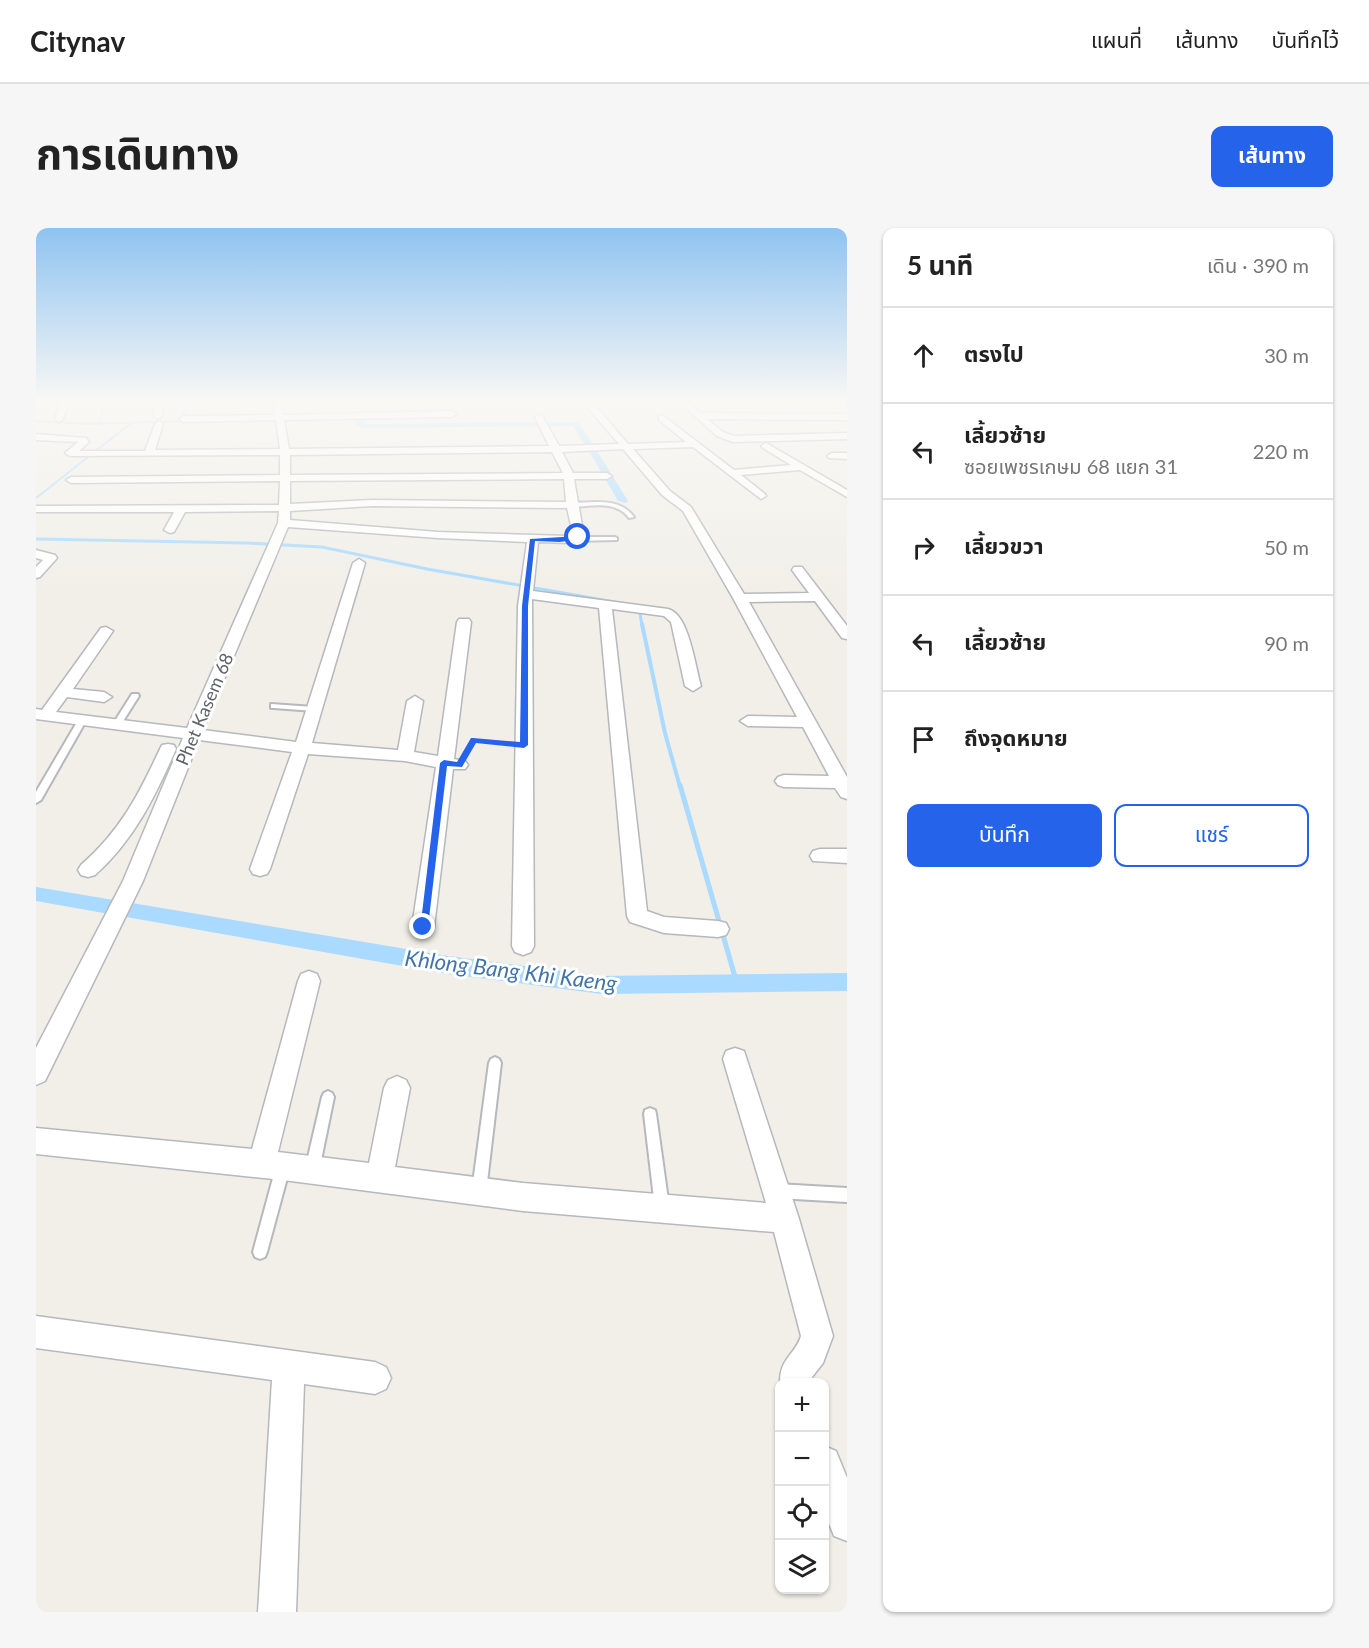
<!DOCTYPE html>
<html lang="th">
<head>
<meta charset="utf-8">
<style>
  body { margin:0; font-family:Lato,"Noto Sans Thai",sans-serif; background:#f6f6f6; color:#222 }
  .controls { position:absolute; right:18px; bottom:18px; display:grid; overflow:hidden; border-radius:12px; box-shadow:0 2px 4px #0004 }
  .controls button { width:54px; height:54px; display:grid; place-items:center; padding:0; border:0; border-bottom:2px solid #e0e0e0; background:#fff; color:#222; font:30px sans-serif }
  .stop { position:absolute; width:18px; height:18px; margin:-14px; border:4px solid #2563eb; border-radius:50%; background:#fff }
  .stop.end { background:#2563eb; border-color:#fff; box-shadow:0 2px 6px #0008 }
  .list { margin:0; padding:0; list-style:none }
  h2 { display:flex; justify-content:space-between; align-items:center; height:78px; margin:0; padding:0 24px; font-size:26px }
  h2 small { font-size:20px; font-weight:400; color:#767676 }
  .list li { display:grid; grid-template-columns:39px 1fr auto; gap:18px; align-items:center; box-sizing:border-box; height:96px; padding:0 24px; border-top:2px solid #e0e0e0 }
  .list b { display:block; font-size:22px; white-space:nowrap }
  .list p { margin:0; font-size:20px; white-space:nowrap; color:#767676 }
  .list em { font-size:20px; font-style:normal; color:#767676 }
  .actions { display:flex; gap:12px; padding:18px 24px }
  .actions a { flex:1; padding:14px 0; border:2px solid #2563eb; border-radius:12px; text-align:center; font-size:21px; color:#2563eb }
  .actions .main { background:#2563eb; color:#fff }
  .icon { flex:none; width:33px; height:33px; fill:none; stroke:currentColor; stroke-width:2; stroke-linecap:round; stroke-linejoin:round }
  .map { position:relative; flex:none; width:811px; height:1384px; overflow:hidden; border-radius:12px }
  header { display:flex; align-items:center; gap:36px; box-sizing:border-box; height:84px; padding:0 30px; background:#fff; border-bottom:2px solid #e0e0e0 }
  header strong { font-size:28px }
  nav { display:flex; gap:33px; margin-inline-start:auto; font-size:21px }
  .intro { display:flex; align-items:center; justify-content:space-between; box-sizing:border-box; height:144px; padding:0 36px }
  h1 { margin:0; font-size:42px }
  .button { padding:15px 27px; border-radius:12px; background:#2563eb; color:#fff; font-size:21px; font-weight:700 }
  main { display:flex; gap:36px; padding:0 36px }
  aside { flex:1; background:#fff; border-radius:12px; box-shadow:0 2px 4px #0004 }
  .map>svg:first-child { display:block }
</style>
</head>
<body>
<header>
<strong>Citynav</strong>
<nav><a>แผนที่</a><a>เส้นทาง</a><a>บันทึกไว้</a></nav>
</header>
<div class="intro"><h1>การเดินทาง</h1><a class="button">เส้นทาง</a></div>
<main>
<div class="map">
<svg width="811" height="1384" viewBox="0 0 811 1384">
  <rect width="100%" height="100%" fill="#f1efe8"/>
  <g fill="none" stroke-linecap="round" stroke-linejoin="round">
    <g stroke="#aadaff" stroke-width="2">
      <polyline points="144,174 151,192"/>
      <polyline points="0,179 1,174"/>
      <polyline points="0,193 49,196 152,193"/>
      <polyline points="63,196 68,174"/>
      <polyline points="0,270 94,196"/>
    </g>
    <g stroke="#aadaff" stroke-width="3">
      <polyline points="0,311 211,315 286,319 391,341 578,374"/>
      <polyline points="604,386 606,397"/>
    </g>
    <polyline stroke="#aadaff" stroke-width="4" points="606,396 629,505 644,559"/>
    <polyline stroke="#aadaff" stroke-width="5" points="644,557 701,756"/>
    <g fill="#aadaff" fill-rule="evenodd">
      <polygon points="323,188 327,190 328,196 539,194 542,194 558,218 551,220 537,198 326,200 319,196 319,190"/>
      <polygon points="554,221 561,223 592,273 590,275 582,273 553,223"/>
      <polygon points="0,659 412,728 566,748 811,745 811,763 566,766 412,746 0,673"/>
    </g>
    <g stroke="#b5b8bc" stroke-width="4">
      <g id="lane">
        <path d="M560,274C576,274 588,276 598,289L593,290C580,272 556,278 536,279L533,277L536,275Z"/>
        <polygon points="579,309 581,310 581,312 539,313 536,311 539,309"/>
        <polygon points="96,466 102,466 103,468 84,498 78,498 77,496"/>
        <polygon points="235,476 278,479 282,481 278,483 238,480 235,480"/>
        <polygon points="44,489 47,489 51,491 5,572 0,575 0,564"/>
        <polygon points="459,829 463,831 465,835 450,963 448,968 443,970 438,968 436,963 453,835 455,831"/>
        <polygon points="292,863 296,865 298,869 283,942 281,947 276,949 271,947 269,942 286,869 288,865"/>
        <polygon points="614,880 619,882 620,886 633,979 631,984 626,986 621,984 619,979 608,886 609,882"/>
        <polygon points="247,932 252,934 254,939 231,1024 229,1029 224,1031 219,1029 217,1024 240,939 242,934"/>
        <polygon points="741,956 811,960 811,974 741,970 736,968 734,963 736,958"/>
      </g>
    </g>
    <g stroke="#b5b8bc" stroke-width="3">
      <g id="street">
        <polygon points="25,174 33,174 27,191 23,194 19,191"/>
        <polygon points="120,174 128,174 126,188 122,191 118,188"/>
        <path d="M237,174H245L247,187L416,183L420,186L416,189L248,192L253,221L513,218L499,189L503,186L507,189L523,218L583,216L547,174H556L592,216L650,214L623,192V188L626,187L698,242L755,237L727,220L725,218L730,215L811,262V269L764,242L705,247L729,266L730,268L725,271L657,219L597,221L634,263L655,279L708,366L773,365L756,342L758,339H766L811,398V411L806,410L779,373L713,374L811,549V571L805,569L799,560L748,559L742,557L739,553L742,549L748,547L793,548L767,499L712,498L704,493L712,488L761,489L697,370L647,283L626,267L587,221L526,224L537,245H571L576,248L571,251H538L548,309L534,315L502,314L497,363L632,381C653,386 659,438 665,458L657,463L649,458L635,394L628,388L576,381L611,683L628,689L682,693L690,695L693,701L690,707L682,709L628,705L594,694L591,688L563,380L496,371L498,718L495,724L487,727L479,724L476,718L482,378L491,314L402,310L252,299L167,502L260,514L317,335L323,331L329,335L276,515L362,522L371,473L379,468L387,473L378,524L402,528L421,394L423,391H433L435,394L418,531L429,533L432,537L429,541H417L398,699L394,705L387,707L380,705L376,699L400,539L369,533L272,526L234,641L231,646L224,648L217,646L214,641L256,524L163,512L107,653L9,853L0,857V820L87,653L147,510L0,491V481L6,482L65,400L70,399L77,403L37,461L68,464L76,469L68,474L31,469L20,484L151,500L242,295L243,283L149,284L138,304L134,305L128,302L138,284H0V278L243,277L244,253L35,255L30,252L35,249L244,247V227L34,228L29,225L42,214L0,212V206L50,210L53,214L43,223H109L119,196L123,193L127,196L119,222L244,221L240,192L147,194L143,191L147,188L239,187ZM516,224L527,245L254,247V227ZM528,251L530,274L336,272L254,276V253ZM336,278L531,280L537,306L533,308L402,304L254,292V283Z"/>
        <polygon points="643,174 652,174 665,185 811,186 811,192 671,191 687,204 698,208 811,205 811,211 697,214 681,208"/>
        <polygon points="796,225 811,225 811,231 793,230 791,228"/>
        <polygon points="0,322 19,327 21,330 4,349 0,350 0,339 7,332 0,330"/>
        <path d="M132,516L138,517L140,521C119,569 98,612 59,647L52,649L45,647L42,642L45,637C84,603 102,568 124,521L126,517Z"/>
        <polygon points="784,621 811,621 811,635 777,633 774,628 777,623"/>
        <path d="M273,743L281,746L284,753L242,924L333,935L348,860L352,852L361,848L370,852L374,860L359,939L487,955L730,975L687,831L690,823L699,820L708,823L763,991L797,1108L787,1135L776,1149V1154H744C744,1130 759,1127 765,1108L738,1004L487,983L247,952L0,926V900L216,921L262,753L265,746Z"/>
        <polygon points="0,1088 339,1134 350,1139 355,1150 350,1161 339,1166 268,1156 260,1384 222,1384 236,1152 0,1120"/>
        <polygon points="788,1218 800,1223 811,1250 811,1313 798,1308 788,1283"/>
      </g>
    </g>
    <polyline stroke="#9cc7a9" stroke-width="2" stroke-dasharray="4.5 2" stroke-linecap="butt" points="430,525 437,512 470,515"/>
    <use href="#lane" fill="#fff" fill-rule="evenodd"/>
    <use href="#street" fill="#fff" fill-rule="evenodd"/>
  </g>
  <linearGradient id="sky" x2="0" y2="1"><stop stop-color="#8fc3f1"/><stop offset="0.47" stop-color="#f9f8f5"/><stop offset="1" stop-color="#f9f8f5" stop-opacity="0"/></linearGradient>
  <rect width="811" height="368" fill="url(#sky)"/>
  <polygon fill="#2563eb" points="542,308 544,311 524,314 499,313 492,378 492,517 488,520 440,515 426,539 411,538 392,699 391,702 384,702 404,535 408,532 421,534 435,510 437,510 484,514 486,378 494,311"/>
  <g text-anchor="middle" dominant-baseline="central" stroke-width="6" stroke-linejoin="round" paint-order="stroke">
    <g font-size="18" fill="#5f6368" stroke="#fff">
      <text transform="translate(168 481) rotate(-67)">Phet Kasem 68</text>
    </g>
    <g font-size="22" font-style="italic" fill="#4174aa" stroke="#fff">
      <text transform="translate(475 742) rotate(7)">Khlong Bang Khi Kaeng</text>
    </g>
  </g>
</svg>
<div class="controls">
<button>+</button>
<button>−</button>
<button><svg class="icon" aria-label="locate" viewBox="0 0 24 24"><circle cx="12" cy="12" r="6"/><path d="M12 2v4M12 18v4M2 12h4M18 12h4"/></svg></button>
<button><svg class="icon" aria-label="layers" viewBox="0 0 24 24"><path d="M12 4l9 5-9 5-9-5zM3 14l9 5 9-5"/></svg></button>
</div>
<div class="stop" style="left:542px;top:309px"></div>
<div class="stop end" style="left:387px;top:699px"></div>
</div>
<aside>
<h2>5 นาที<small>เดิน · 390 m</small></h2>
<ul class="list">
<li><svg class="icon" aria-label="ahead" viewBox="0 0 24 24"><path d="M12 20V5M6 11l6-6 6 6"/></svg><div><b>ตรงไป</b></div><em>30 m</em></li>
<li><svg class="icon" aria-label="left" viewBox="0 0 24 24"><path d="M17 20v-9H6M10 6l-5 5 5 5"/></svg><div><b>เลี้ยวซ้าย</b><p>ซอยเพชรเกษม 68 แยก 31</p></div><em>220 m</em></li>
<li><svg class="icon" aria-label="right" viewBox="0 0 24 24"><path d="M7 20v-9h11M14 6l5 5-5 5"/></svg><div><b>เลี้ยวขวา</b></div><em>50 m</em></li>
<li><svg class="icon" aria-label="left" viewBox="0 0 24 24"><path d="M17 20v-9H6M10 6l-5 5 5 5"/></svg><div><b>เลี้ยวซ้าย</b></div><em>90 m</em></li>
<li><svg class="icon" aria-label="arrive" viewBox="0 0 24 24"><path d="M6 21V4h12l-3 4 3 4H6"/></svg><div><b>ถึงจุดหมาย</b></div></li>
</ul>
<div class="actions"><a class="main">บันทึก</a><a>แชร์</a></div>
</aside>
</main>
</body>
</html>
